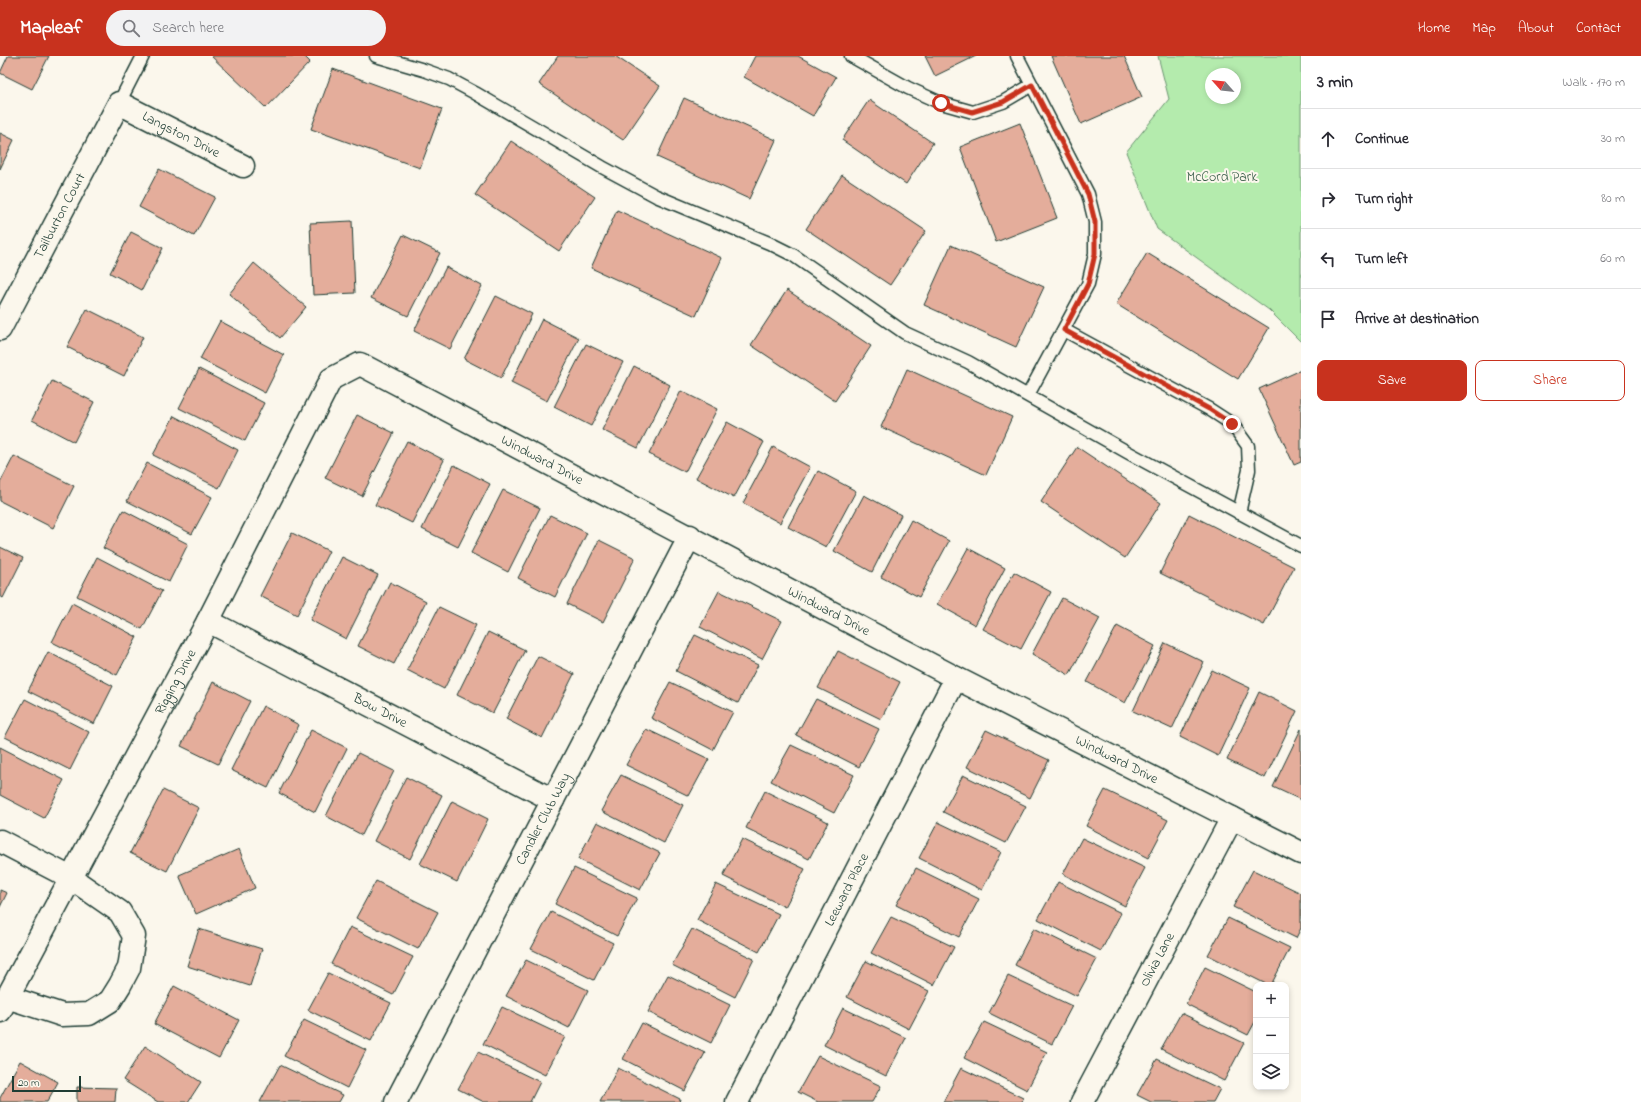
<!DOCTYPE html>
<html lang="en">
<head>
<meta charset="utf-8">
<style>
  body { margin:0; font-family:"Indie Flower",sans-serif; background:#f2f2f3; color:#2b2b33 }
  .controls { position:absolute; right:12px; bottom:12px; display:grid; overflow:hidden; border-radius:8px; box-shadow:0 2px 6px #0003 }
  .controls button { width:36px; height:36px; display:grid; place-items:center; padding:0; border:0; border-bottom:1px solid #e1e1e2; background:#fff; color:#2b2b33; font:20px sans-serif }
  .compass { position:absolute; left:1205px; top:12px; width:36px; height:36px; border-radius:50%; background:#fff; box-shadow:0 2px 6px #0003; rotate:297deg }
  .scale { position:absolute; left:12px; bottom:10px; width:69px; box-sizing:border-box; padding-left:4px; border:2px solid #1f3d34; border-top:0; font-size:11px; line-height:14px; white-space:nowrap; color:#1f3d34; -webkit-text-stroke:3px #fbf7ec; paint-order:stroke }
  .stop { position:absolute; width:12px; height:12px; margin:-9px; border:3px solid #c8321e; border-radius:50%; background:#fff }
  .stop.end { background:#c8321e; border-color:#fff; box-shadow:0 1px 4px #0008 }
  .list { margin:0; padding:0; list-style:none }
  h2 { display:flex; justify-content:space-between; align-items:center; height:52px; margin:0; padding:0 16px; font-size:17px }
  h2 small { font-size:13px; font-weight:400; color:#7c7c81 }
  .list li { display:grid; grid-template-columns:26px 1fr auto; gap:12px; align-items:center; box-sizing:border-box; height:60px; padding:0 16px; border-top:1px solid #e1e1e2 }
  .list b { display:block; font-size:15px; white-space:nowrap }
  .list em { font-size:13px; font-style:normal; color:#7c7c81 }
  .actions { display:flex; gap:8px; padding:12px 16px }
  .actions a { flex:1; padding:9px 0; border:1px solid #c8321e; border-radius:8px; text-align:center; font-size:14px; color:#c8321e }
  .actions .main { background:#c8321e; color:#fff }
  .icon { flex:none; width:22px; height:22px; fill:none; stroke:currentColor; stroke-width:2; stroke-linecap:round; stroke-linejoin:round }
  .map { position:relative; flex:none; width:1301px; height:1046px; overflow:hidden }
  header { display:flex; align-items:center; gap:24px; box-sizing:border-box; height:56px; padding:0 20px; background:#c8321e; color:#fff }
  header strong { font-size:19px }
  nav { display:flex; gap:22px; margin-inline-start:auto; font-size:14px }
  .search { width:280px; height:36px; background:#f2f2f3; display:flex; align-items:center; gap:10px; box-sizing:border-box; padding:0 14px; border-radius:22px; color:#7c7c81; font-size:15px }
  main { display:flex }
  aside { flex:1; background:#fff }
  .map>svg:first-child { display:block }
</style>
</head>
<body>
<header>
<strong>Mapleaf</strong>
<div class="search"><svg class="icon" aria-label="search" viewBox="0 0 24 24"><circle cx="10" cy="10" r="6"/><path d="M15 15l6 6"/></svg>Search here</div>
<nav><a>Home</a><a>Map</a><a>About</a><a>Contact</a></nav>
</header>
<main>
<div class="map">
<svg width="1301" height="1046" viewBox="0 0 1301 1046">
  <rect width="100%" height="100%" fill="#fbf7ec"/>
  <filter id="ink" filterUnits="userSpaceOnUse"><feTurbulence type="fractalNoise" baseFrequency=".025" numOctaves="2"/><feDisplacementMap in="SourceGraphic" scale="8" xChannelSelector="R" yChannelSelector="G"/><feConvolveMatrix kernelMatrix="1 2 1 2 8 2 1 2 1" color-interpolation-filters="sRGB"/></filter>
  <g filter="url(#ink)">
    <path fill="#b4ebad" stroke="#6a9470" fill-rule="evenodd" d="M1158,0H1301V286L1269,254L1157,173L1126,96L1169,43ZM1211,18H1235V42H1211Z"/>
    <g fill="#e4ad9b" stroke="#1f3d34">
      <polygon points="8,0 49,0 32,33 0,17"/>
      <polygon points="211,0 304,0 310,6 266,52"/>
      <polygon points="558,0 615,0 660,30 623,84 539,28"/>
      <polygon points="755,0 798,0 836,21 813,60 744,21"/>
      <polygon points="925,0 976,0 935,20"/>
      <polygon points="1051,0 1124,0 1142,41 1081,68"/>
      <polygon points="333,13 442,53 420,112 311,73"/>
      <polygon points="684,42 776,84 749,143 657,101"/>
      <polygon points="869,44 933,87 906,128 842,84"/>
      <polygon points="1020,67 1057,162 996,186 960,91"/>
      <polygon points="0,77 14,84 0,113"/>
      <polygon points="511,85 595,141 559,195 475,139"/>
      <polygon points="159,113 215,141 194,180 139,151"/>
      <polygon points="842,119 926,175 890,229 806,173"/>
      <polygon points="617,154 722,202 696,260 591,212"/>
      <polygon points="352,165 355,237 313,239 310,167"/>
      <polygon points="131,176 163,192 142,234 110,217"/>
      <polygon points="403,179 440,197 408,260 371,242"/>
      <polygon points="951,189 1044,231 1016,291 924,249"/>
      <polygon points="1147,197 1269,272 1238,323 1116,248"/>
      <polygon points="254,207 306,251 280,282 229,238"/>
      <polygon points="446,211 482,230 450,293 414,275"/>
      <polygon points="787,234 871,290 835,345 751,289"/>
      <polygon points="496,240 532,258 501,322 464,303"/>
      <polygon points="87,253 143,281 124,320 67,291"/>
      <polygon points="542,263 579,282 547,345 511,327"/>
      <polygon points="220,265 284,299 265,337 200,303"/>
      <polygon points="586,288 623,306 591,370 554,351"/>
      <polygon points="634,310 670,329 638,392 602,374"/>
      <polygon points="199,313 264,347 245,385 179,352"/>
      <polygon points="907,313 1012,361 986,419 881,371"/>
      <polygon points="1301,314 1301,406 1294,409 1259,333"/>
      <polygon points="52,325 94,346 74,386 32,364"/>
      <polygon points="681,335 717,353 685,416 649,398"/>
      <polygon points="357,359 394,377 362,440 325,422"/>
      <polygon points="174,360 238,394 219,432 153,399"/>
      <polygon points="727,366 764,386 734,442 696,422"/>
      <polygon points="407,385 444,404 412,467 375,449"/>
      <polygon points="773,391 810,411 780,467 743,447"/>
      <polygon points="1077,391 1161,447 1125,502 1041,446"/>
      <polygon points="14,400 74,430 53,472 0,445 0,427"/>
      <polygon points="147,407 212,441 192,478 127,445"/>
      <polygon points="454,409 490,428 458,491 422,473"/>
      <polygon points="818,415 856,435 826,491 788,471"/>
      <polygon points="503,434 540,452 508,516 471,497"/>
      <polygon points="864,439 901,459 872,516 834,495"/>
      <polygon points="123,454 188,488 169,526 103,492"/>
      <polygon points="1189,458 1294,511 1264,569 1160,517"/>
      <polygon points="550,459 587,477 555,541 518,522"/>
      <polygon points="911,464 949,485 919,541 881,521"/>
      <polygon points="292,477 329,495 297,559 260,540"/>
      <polygon points="599,484 635,502 603,566 567,548"/>
      <polygon points="0,491 23,502 3,542 0,540"/>
      <polygon points="968,492 1005,512 975,569 937,548"/>
      <polygon points="97,501 162,535 142,573 77,540"/>
      <polygon points="342,501 378,519 346,583 310,564"/>
      <polygon points="1014,516 1051,536 1021,593 983,573"/>
      <polygon points="390,526 426,545 394,608 358,590"/>
      <polygon points="719,535 782,565 762,603 700,571"/>
      <polygon points="1062,542 1100,562 1069,619 1032,598"/>
      <polygon points="72,547 137,581 117,619 52,586"/>
      <polygon points="439,551 476,569 444,633 407,614"/>
      <polygon points="1117,570 1155,590 1125,647 1087,626"/>
      <polygon points="488,576 525,594 493,657 457,639"/>
      <polygon points="695,579 758,609 738,647 676,615"/>
      <polygon points="1165,587 1204,606 1172,673 1133,655"/>
      <polygon points="838,595 900,626 881,663 818,632"/>
      <polygon points="48,596 113,630 94,668 28,635"/>
      <polygon points="538,600 574,618 542,682 506,663"/>
      <polygon points="1212,614 1250,632 1218,700 1180,681"/>
      <polygon points="213,626 250,645 218,708 181,690"/>
      <polygon points="670,626 733,656 713,694 651,662"/>
      <polygon points="1259,636 1297,655 1265,722 1227,704"/>
      <polygon points="25,643 89,676 70,714 5,681"/>
      <polygon points="816,643 879,673 859,711 796,679"/>
      <polygon points="263,650 299,669 268,732 231,714"/>
      <polygon points="646,673 709,703 689,740 626,709"/>
      <polygon points="1301,673 1301,744 1273,731"/>
      <polygon points="311,674 347,692 315,756 279,737"/>
      <polygon points="986,674 1049,704 1030,742 967,711"/>
      <polygon points="791,689 854,719 834,757 771,725"/>
      <polygon points="0,691 64,724 44,762 0,739"/>
      <polygon points="358,697 394,715 362,779 326,760"/>
      <polygon points="621,719 683,749 664,787 601,755"/>
      <polygon points="963,719 1026,750 1006,787 943,756"/>
      <polygon points="406,721 442,739 410,803 374,785"/>
      <polygon points="163,734 199,752 167,815 130,797"/>
      <polygon points="1105,734 1168,764 1148,802 1086,770"/>
      <polygon points="765,735 828,766 809,803 746,772"/>
      <polygon points="452,745 488,763 457,826 420,808"/>
      <polygon points="597,766 660,797 640,834 578,803"/>
      <polygon points="938,766 1001,796 982,834 919,802"/>
      <polygon points="1082,782 1145,812 1125,850 1063,818"/>
      <polygon points="742,783 805,813 785,851 723,820"/>
      <polygon points="239,793 255,832 196,858 179,819"/>
      <polygon points="574,812 637,842 617,880 555,848"/>
      <polygon points="916,812 979,843 959,881 896,849"/>
      <polygon points="1253,814 1301,837 1301,872 1296,882 1233,851"/>
      <polygon points="376,825 438,856 418,893 356,862"/>
      <polygon points="1058,826 1121,857 1101,895 1038,863"/>
      <polygon points="716,828 779,858 759,896 697,864"/>
      <polygon points="0,834 7,837 0,851"/>
      <polygon points="551,856 613,887 594,924 531,893"/>
      <polygon points="891,861 954,891 934,929 871,897"/>
      <polygon points="1228,862 1290,892 1271,929 1268,929 1208,899"/>
      <polygon points="350,871 413,901 393,939 331,908"/>
      <polygon points="1034,872 1097,903 1077,940 1015,909"/>
      <polygon points="199,873 262,893 250,930 187,910"/>
      <polygon points="692,873 754,903 735,941 672,909"/>
      <polygon points="526,904 588,934 569,972 506,940"/>
      <polygon points="866,905 929,935 909,973 847,941"/>
      <polygon points="1205,911 1256,936 1256,964 1248,979 1186,948"/>
      <polygon points="328,917 391,947 371,985 308,954"/>
      <polygon points="668,919 730,949 711,987 648,956"/>
      <polygon points="1008,920 1072,950 1052,988 989,957"/>
      <polygon points="174,930 239,964 219,1002 154,968"/>
      <polygon points="502,951 565,981 545,1019 483,988"/>
      <polygon points="843,952 906,982 886,1020 824,989"/>
      <polygon points="1181,957 1244,987 1224,1025 1161,993"/>
      <polygon points="304,964 366,994 347,1032 284,1000"/>
      <polygon points="984,966 1047,996 1027,1034 964,1002"/>
      <polygon points="642,967 705,997 685,1035 623,1003"/>
      <polygon points="145,990 201,1026 188,1046 158,1046 123,1024"/>
      <polygon points="478,996 540,1026 530,1046 484,1046 458,1033"/>
      <polygon points="818,1000 881,1030 872,1046 818,1046 798,1036"/>
      <polygon points="1157,1003 1220,1033 1213,1046 1151,1046 1137,1039"/>
      <polygon points="20,1005 58,1026 47,1046 0,1046 0,1042"/>
      <polygon points="280,1009 343,1039 339,1046 260,1046"/>
      <polygon points="618,1012 680,1043 679,1046 600,1046"/>
      <polygon points="961,1012 1023,1042 1022,1046 943,1046"/>
      <polygon points="77,1031 116,1032 115,1046 77,1046"/>
    </g>
    <g fill="none" stroke-linecap="round" stroke-linejoin="round">
      <g stroke="#1f3d34" stroke-width="15">
        <g id="lane">
          <polyline points="376,0 424,14 449,23 475,37 602,111 656,140 769,187 793,199 905,277 968,306 1129,397 1301,490"/>
          <polyline points="851,0 908,32 941,47 973,56 1003,46 1032,29"/>
          <polyline points="1017,0 1088,138 1095,166 1095,198 1088,228 1028,339"/>
          <polyline points="119,47 143,0"/>
          <polyline points="1064,274 1209,353 1232,368 1248,390 1249,414 1239,457"/>
        </g>
      </g>
      <g stroke="#1f3d34" stroke-width="25">
        <g id="street">
          <path id="s1" d="M0,273L119,47L243,110"/>
          <path id="s2" d="M208,565L553,744"/>
          <polyline points="0,785 71,822 120,856 134,880 129,912 120,929 110,945 89,958 62,959 7,941"/>
          <path id="s3" d="M0,955L208,565L331,323L360,308L956,622L1301,797"/>
          <path id="s4" d="M396,1046L690,480"/>
          <path id="s5" d="M737,1046L956,622"/>
          <path id="s6" d="M1082,1046L1232,762"/>
        </g>
      </g>
      <use href="#lane" stroke="#fbf7ec" stroke-width="12"/>
      <use href="#street" stroke="#fbf7ec" stroke-width="22"/>
    </g>
  </g>
  <g fill="none" stroke-linecap="round" stroke-linejoin="round" filter="url(#ink)">
    <polyline stroke="#c8321e" stroke-width="5" points="941,47 972,56 1003,46 1032,29 1088,138 1095,166 1095,198 1088,228 1064,274 1209,353 1232,368"/>
  </g>
  <g text-anchor="middle" dominant-baseline="central" stroke-width="4" stroke-linejoin="round" paint-order="stroke">
    <g font-size="14" fill="#1f3d34" stroke="#fbf7ec">
      <text stroke="none"><textPath href="#s1" startOffset="325">Langston Drive</textPath></text>
      <text stroke="none"><textPath href="#s1" startOffset="128">Tailburton Court</textPath></text>
      <text stroke="none"><textPath href="#s3" startOffset="952">Windward Drive</textPath></text>
      <text stroke="none"><textPath href="#s3" startOffset="1276">Windward Drive</textPath></text>
      <text stroke="none"><textPath href="#s3" startOffset="373">Rigging Drive</textPath></text>
      <text stroke="none"><textPath href="#s2" startOffset="194">Bow Drive</textPath></text>
      <text stroke="none"><textPath href="#s3" startOffset="1600">Windward Drive</textPath></text>
      <text stroke="none"><textPath href="#s4" startOffset="319">Candler Club Way</textPath></text>
      <text stroke="none"><textPath href="#s5" startOffset="239">Leeward Place</textPath></text>
      <text stroke="none"><textPath href="#s6" startOffset="161">Olivia Lane</textPath></text>
    </g>
    <g font-size="14" fill="#3d604c" stroke="#fbf7ec">
      <text x="1222" y="121">McCord Park</text>
    </g>
  </g>
</svg>
<div class="controls">
<button>+</button>
<button>−</button>
<button><svg class="icon" aria-label="layers" viewBox="0 0 24 24"><path d="M12 4l9 5-9 5-9-5zM3 14l9 5 9-5"/></svg></button>
</div>
<svg class="compass" viewBox="-18 -18 36 36"><path d="M0-13l5 13h-10z" fill="#e53935"/><path d="M0 13l5-13h-10z" fill="#7c7c81"/></svg>
<div class="scale">20 m</div>
<div class="stop" style="left:941px;top:47px"></div>
<div class="stop end" style="left:1232px;top:368px"></div>
</div>
<aside>
<h2>3 min<small>Walk · 170 m</small></h2>
<ul class="list">
<li><svg class="icon" aria-label="ahead" viewBox="0 0 24 24"><path d="M12 20V5M6 11l6-6 6 6"/></svg><div><b>Continue</b></div><em>30 m</em></li>
<li><svg class="icon" aria-label="right" viewBox="0 0 24 24"><path d="M7 20v-9h11M14 6l5 5-5 5"/></svg><div><b>Turn right</b></div><em>80 m</em></li>
<li><svg class="icon" aria-label="left" viewBox="0 0 24 24"><path d="M17 20v-9H6M10 6l-5 5 5 5"/></svg><div><b>Turn left</b></div><em>60 m</em></li>
<li><svg class="icon" aria-label="arrive" viewBox="0 0 24 24"><path d="M6 21V4h12l-3 4 3 4H6"/></svg><div><b>Arrive at destination</b></div></li>
</ul>
<div class="actions"><a class="main">Save</a><a>Share</a></div>
</aside>
</main>
</body>
</html>
